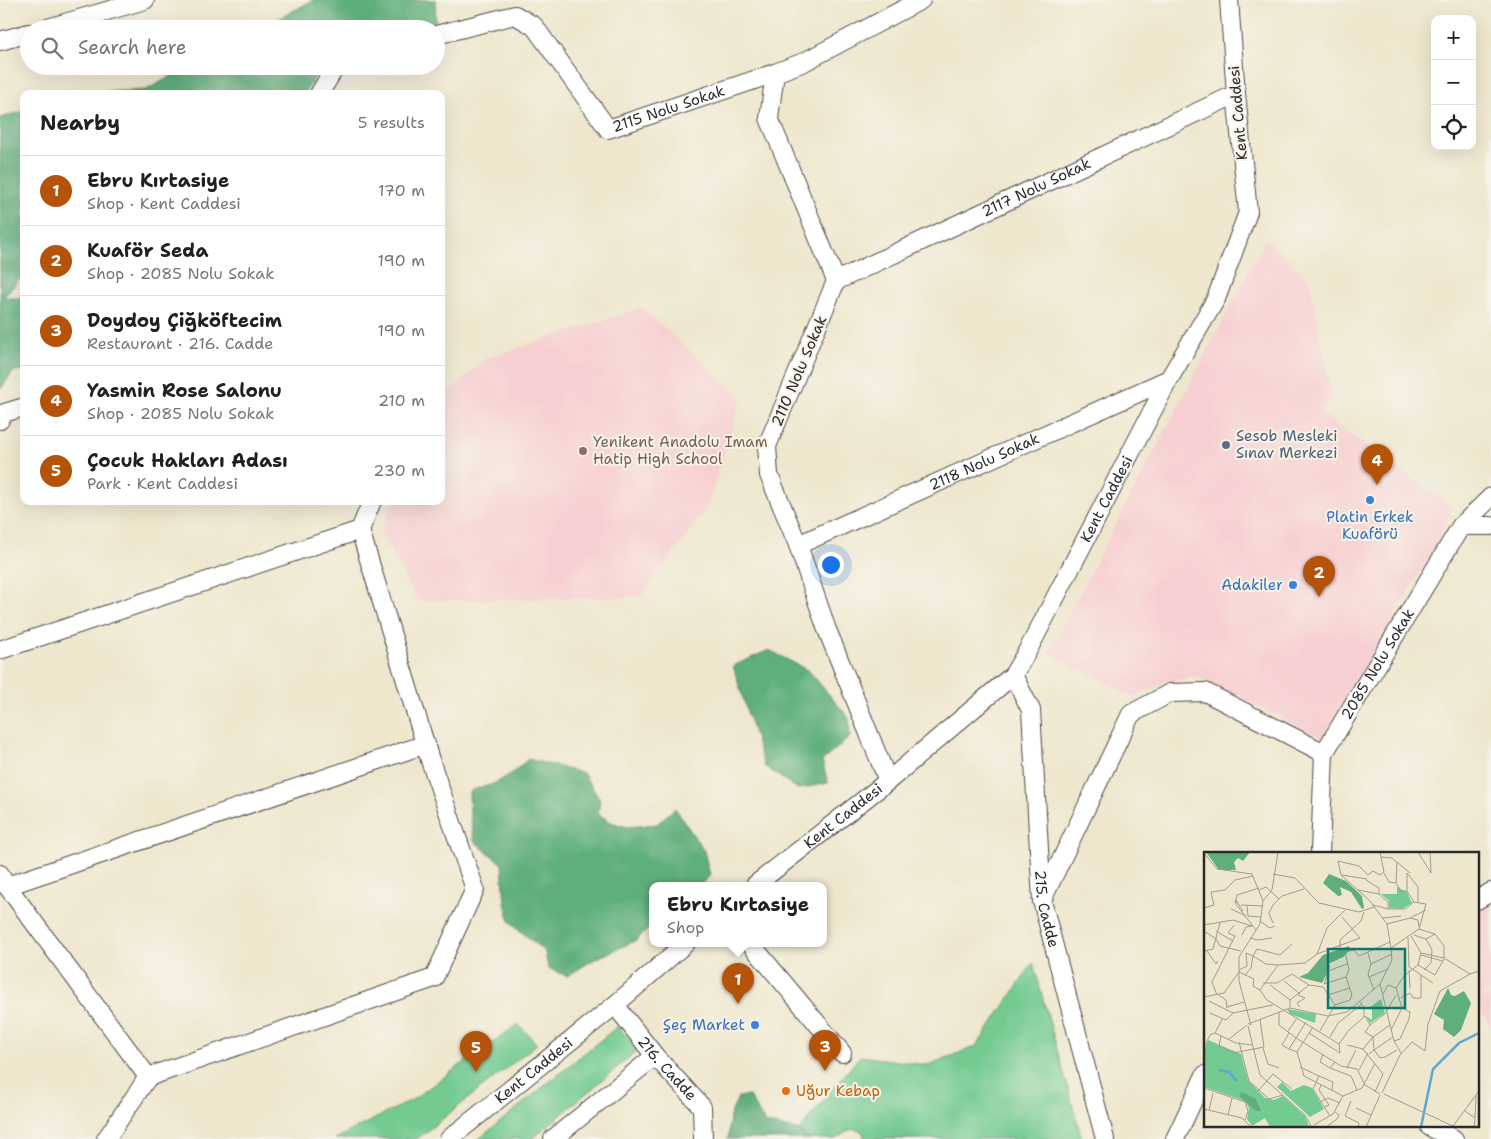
<!DOCTYPE html>
<html lang="en">
<head>
<meta charset="utf-8">
<style>
  body { margin:0; font-family:"Shantell Sans",sans-serif; background:#f6f6f6; color:#202124 }
  .controls { position:absolute; right:15px; top:15px; display:grid; overflow:hidden; border-radius:10px; box-shadow:0 5px 20px #0002 }
  .controls button { width:45px; height:45px; display:grid; place-items:center; padding:0; border:0; border-bottom:1px solid #e0e0e0; background:#fff; color:#202124; font:25px sans-serif }
  .you { position:absolute; left:830px; top:564px; width:18px; height:18px; margin:-12px; border:4px solid #fff; border-radius:50%; background:#1a73e8; box-shadow:0 0 0 8px #1a73e833 }
  .badge { display:grid; place-items:center; width:32px; height:32px; border-radius:50%; background:#b45309; color:#fff; font-size:16px; font-weight:700 }
  .pin { position:absolute; translate:-50% -41px; filter:drop-shadow(0 1px 2px #0008) }
  .pin::after { content:''; position:absolute; top:26px; width:18px; height:15px; background:inherit; clip-path:polygon(0 0,100% 0,50% 100%) }
  .popup { position:absolute; left:649px; top:882px; width:178px; height:65px; box-sizing:border-box; display:grid; place-content:center; border-radius:10px; background:#fff; filter:drop-shadow(0 1px 4px #0005); font-size:16px; white-space:nowrap; color:#757577 }
  .popup b { font-size:19px; color:#202124 }
  .popup::after { content:''; position:absolute; left:50%; top:100%; margin-left:-10px; border:10px solid transparent; border-top-color:#fff }
  .list { margin:0; padding:0; list-style:none }
  h2 { display:flex; justify-content:space-between; align-items:center; height:65px; margin:0; padding:0 20px; font-size:21px }
  h2 small { font-size:16px; font-weight:400; color:#757577 }
  .list li { display:grid; grid-template-columns:32px 1fr auto; gap:15px; align-items:center; box-sizing:border-box; height:70px; padding:0 20px; border-top:1px solid #e0e0e0 }
  .list b { display:block; font-size:19px; white-space:nowrap }
  .list p { margin:0; font-size:16px; white-space:nowrap; color:#757577 }
  .list em { font-size:16px; font-style:normal; color:#757577 }
  .icon { flex:none; width:28px; height:28px; fill:none; stroke:currentColor; stroke-width:2; stroke-linecap:round; stroke-linejoin:round }
  .map { position:relative; flex:none; width:1491px; height:1139px; overflow:hidden }
  .search { position:absolute; background:#fff; box-shadow:0 5px 20px #0002; left:20px; top:20px; width:425px; height:55px; display:flex; align-items:center; gap:12px; box-sizing:border-box; padding:0 18px; border-radius:28px; color:#757577; font-size:19px }
  .panel { position:absolute; background:#fff; box-shadow:0 5px 20px #0002; left:20px; top:90px; width:425px; height:415px; border-radius:10px }
  .map>svg:first-child { display:block }
</style>
</head>
<body>
<div class="map">
<svg width="1491" height="1139" viewBox="0 0 1491 1139">
  <rect width="100%" height="100%" fill="#f7f3e8"/>
  <filter id="ink" filterUnits="userSpaceOnUse"><feTurbulence type="fractalNoise" baseFrequency=".02" numOctaves="2"/><feDisplacementMap in="SourceGraphic" scale="10" xChannelSelector="R" yChannelSelector="G"/><feConvolveMatrix kernelMatrix="1 2 1 2 8 2 1 2 1" color-interpolation-filters="sRGB"/></filter>
  <filter id="wash" filterUnits="userSpaceOnUse"><feTurbulence type="fractalNoise" baseFrequency=".0096" numOctaves="4" result="noise"/><feDisplacementMap in="SourceGraphic" scale="20" xChannelSelector="R" yChannelSelector="G"/><feGaussianBlur stdDeviation="1.12" result="paint"/><feColorMatrix in="noise" values="0 0 0 0 0 0 0 0 0 0 0 0 0 0 0 0 0 1.4 0 .05"/><feComposite in="paint" operator="in"/></filter>
  <g filter="url(#wash)">
    <rect width="100%" height="100%" fill="#eee7cd"/>
    <g fill="#f7cfd2">
      <polygon points="1266,239 1310,281 1331,395 1321,413 1452,507 1435,548 1322,738 1196,676 1166,683 1133,697 1048,653"/>
      <polygon points="642,308 742,397 706,510 641,597 417,601 380,532 394,501 441,501 442,399 486,358"/>
      <polygon points="1491,886 1491,991 1477,998 1491,995 1491,1027 1477,1003 1477,893"/>
    </g>
    <g fill="#73cb91" stroke="#4f7b5e">
      <polygon points="1033,963 1082,1139 865,1139 862,1131 852,1129 835,1139 808,1139 799,1131 860,1056 928,1065 977,1046"/>
      <polygon points="518,1024 537,1044 417,1139 335,1139 412,1100"/>
      <polygon points="618,1026 638,1050 532,1139 479,1139"/>
    </g>
    <g fill="#5eaf7b" stroke="#446d53">
      <polygon points="313,0 436,0 435,22 411,29 260,29"/>
      <polygon points="190,66 322,66 304,94 76,94 81,92 146,90"/>
      <polygon points="24,111 24,274 4,297 24,299 24,370 14,371 0,390 0,118"/>
      <polygon points="769,650 809,671 849,718 850,737 822,761 828,783 798,789 764,766 733,666"/>
      <path d="M528,759L583,773L600,800L598,814L611,822L627,827L657,824L675,808L704,851L710,875L702,885H653V924L637,940L595,959L567,976L548,968L545,952L510,922L505,903L502,864L474,841L470,814L469,792C478,787 487,787 495,783C508,777 518,768 528,759Z"/>
      <polygon points="749,1096 765,1123 799,1131 808,1139 728,1139 730,1116 738,1097"/>
    </g>
  </g>
  <g filter="url(#ink)">
    <g fill="none" stroke-linecap="round" stroke-linejoin="round">
      <g stroke="#484743" stroke-width="20">
        <g id="minor">
          <polyline points="44,29 145,0"/>
          <path id="s1" d="M436,35L515,15L534,26L608,129L775,73L804,62L921,0"/>
          <polyline points="0,41 29,33"/>
          <polyline points="775,73 769,118 836,281 767,446 769,475 798,545 826,627 888,781"/>
          <polyline points="319,94 336,66"/>
          <path id="s2" d="M836,281L1236,94"/>
          <polyline points="0,420 1,414 24,407"/>
          <polyline points="1461,526 1491,526"/>
          <path id="s3" d="M798,545L1169,379"/>
          <polyline points="0,650 360,530 372,501"/>
          <path id="s4" d="M1013,675L1031,710L1042,901L1105,1139"/>
          <path id="s5" d="M1320,853L1324,753L1461,526L1491,497"/>
          <polyline points="0,874 7,886 148,1077 106,1139"/>
          <path id="s6" d="M755,885L888,781L1013,675L1028,650L1169,379L1216,299L1248,212L1236,94L1229,0"/>
          <polyline points="7,886 426,744"/>
          <polyline points="1043,898 1131,714 1170,693 1205,692 1324,753"/>
          <polyline points="1477,900 1491,892"/>
          <polyline points="750,943 842,1053"/>
          <path id="s7" d="M615,1005L655,1056L702,1107L703,1139"/>
          <polyline points="148,1077 434,978 475,889 430,760 360,530"/>
          <polyline points="1430,1125 1430,1127 1454,1139"/>
          <path id="s8" d="M449,1139L615,1005L686,943"/>
          <polyline points="553,1139 655,1056"/>
          <polyline points="1175,1139 1205,1075"/>
        </g>
      </g>
      <use href="#minor" stroke="#fff" stroke-width="18"/>
    </g>
  </g>
  <circle fill="#5c6f8a" stroke="#f7f3e8" stroke-width="2" cx="1226" cy="445" r="5"/>
  <circle fill="#8d6e63" stroke="#f7f3e8" stroke-width="2" cx="583" cy="451" r="5"/>
  <g fill="#3f7fe0" stroke="#f7f3e8" stroke-width="2">
    <circle cx="1370" cy="500" r="5"/>
    <circle cx="1293" cy="585" r="5"/>
    <circle cx="755" cy="1025" r="5"/>
  </g>
  <circle fill="#e8710a" stroke="#f7f3e8" stroke-width="2" cx="786" cy="1091" r="5"/>
  <g text-anchor="middle" dominant-baseline="central" stroke-width="4" stroke-linejoin="round" paint-order="stroke">
    <g font-size="15" fill="#2b2b2b" stroke="#f7f3e8">
      <text stroke="none"><textPath href="#s1" startOffset="294">2115 Nolu Sokak</textPath></text>
      <text transform="translate(1238 113) rotate(-95)">Kent Caddesi</text>
      <text stroke="none"><textPath href="#s2" startOffset="221">2117 Nolu Sokak</textPath></text>
      <text transform="translate(799 371) rotate(-67)">2110 Nolu Sokak</text>
      <text stroke="none"><textPath href="#s3" startOffset="204">2118 Nolu Sokak</textPath></text>
      <text stroke="none"><textPath href="#s6" startOffset="532">Kent Caddesi</textPath></text>
      <text stroke="none"><textPath href="#s5" startOffset="204">2085 Nolu Sokak</textPath></text>
      <text stroke="none"><textPath href="#s6" startOffset="112">Kent Caddesi</textPath></text>
      <text stroke="none"><textPath href="#s4" startOffset="239">215. Cadde</textPath></text>
      <text stroke="none"><textPath href="#s7" startOffset="82">216. Cadde</textPath></text>
      <text stroke="none"><textPath href="#s8" startOffset="109">Kent Caddesi</textPath></text>
    </g>
    <g font-size="15" fill="#4e5e75" stroke="#f7f3e8" text-anchor="start">
      <text x="1236" y="436">Sesob Mesleki<tspan x="1236" dy="17">Sınav Merkezi</tspan></text>
    </g>
    <g font-size="15" fill="#785e54" stroke="#f7f3e8" text-anchor="start">
      <text x="593" y="442">Yenikent Anadolu Imam<tspan x="593" dy="17">Hatip High School</tspan></text>
    </g>
    <g font-size="15" fill="#366cbe" stroke="#f7f3e8" text-anchor="end">
      <text x="1370" y="517" text-anchor="middle">Platin Erkek<tspan x="1370" dy="17">Kuaförü</tspan></text>
      <text x="1283" y="585">Adakiler</text>
      <text x="745" y="1025">Şeç Market</text>
    </g>
    <g font-size="15" fill="#c56008" stroke="#f7f3e8" text-anchor="start">
      <text x="796" y="1091">Uğur Kebap</text>
    </g>
  </g>
  <g transform="translate(1204 852)">
    <rect width="275" height="275" fill="#eee7cd"/>
    <path d="M193,35L203,40L208,51L198,57L185,56V49L177,42H193ZM177,147L181,161L166,171L162,164L168,168V158L165,156ZM83,157L112,162L111,171L86,162ZM4,188L37,202L44,228L61,246L70,248L79,244L101,264L105,274L66,275L61,266L48,274L43,267L45,256L41,249L0,235V199ZM78,230L87,239L100,233L108,236L120,257L106,265L73,235Z" fill="#73cb91"/>
    <path d="M2,0H46L39,9L34,6L30,10L32,18H15ZM125,22L142,29L158,44L160,56L158,57L147,40L136,35L138,43L134,44L119,31ZM145,94L146,98L139,105L124,112L126,115L118,131L95,125L104,121L119,103ZM244,136L247,143L251,144L260,139L267,151L257,178L250,185L239,177L240,168L230,162ZM38,240L52,247L57,259H52L37,246L35,243Z" fill="#5eaf7b"/>
    <path fill="none" stroke="#5ea7d5" stroke-width="2.5" d="M15,218L25,220L33,229M217,275L229,217L255,191L275,181"/>
    <path fill="none" stroke="#a09c8c" stroke-width="1" d="M176,0L180,20M214,0L227,21M226,0L227,21M0,1L13,17L48,22L59,49L56,72L35,105V129L47,173L44,171M177,5L188,6L206,21M180,20L176,23L169,19L164,23L155,14L134,9L137,23L166,49L183,72L187,96M180,21L185,30L192,31L197,39H203M69,22L91,26L115,51L155,60L170,55M138,23L163,27M162,28L175,36V42L184,50V57L169,53M192,31L193,10M55,38L62,35L75,47M154,38L175,42M59,49L68,38L74,0M31,51L33,43L55,36M37,53L59,54M43,54L44,64L57,65M0,56L10,53L7,40L21,38L31,28L49,24M27,57L42,64M184,57H201L210,50M39,59L32,48V52L52,78M178,66L197,64M56,69L66,76L71,74M69,71L65,61L69,53L78,44L100,37M183,72L206,66M0,73L29,68L48,74L42,75L38,83M215,75L214,68L206,66L222,58M215,77L231,82M0,79L12,87L16,94L37,99M12,79L29,89M210,83L222,87L228,98L227,111L220,118M207,84L217,101M46,86L54,88L68,86M204,86L205,115L229,131M222,87L231,82L240,94V106M136,96V88L157,69L160,60M0,99L9,97L16,71M3,99L12,112L14,109M164,101L167,112L164,122L170,138M113,102L123,76L141,58M217,103L239,109M167,112L188,102M74,113L62,112L49,104L53,97L76,103L88,92M214,113L231,123L240,107M35,118L43,114L42,101L49,104L47,116L41,123M205,118L206,136M165,125L184,117M80,129L96,142M59,131H73L88,122L105,133L119,135L131,153L116,179M120,132L142,125L145,118L141,100L150,98L155,104L186,90M120,132L124,119L143,112M176,132L190,189L197,201M66,133L86,148V156M179,142L184,133L192,136M13,143L8,130L31,84L24,81L30,73M15,143L22,148L23,156M94,143L101,146L93,151L96,155M124,143L146,136M0,145L20,141L35,120L50,127L49,134L56,138M197,146L206,141L209,146H217V123M86,148L105,133M5,149L29,161L22,168L6,161M131,153L146,148L148,143L142,125M23,155L40,150M75,160V173L92,186L85,197L93,200M182,160L192,143M29,161L69,153M161,164L166,173L182,161M102,170L92,186L137,214L153,217L161,233L176,242M47,171L86,156L124,164L143,160L176,132L188,108L187,96L215,77L222,52L210,50L203,39V21L214,35V50M166,173L161,180L169,185L186,173M44,174L56,223L101,263L107,274M187,178L198,156M84,179L93,166M11,181L32,191L48,193M11,181L18,167M85,181L78,193L85,197M105,181L136,201L135,192L63,148L56,138L74,113L101,111L113,102L156,86L138,65M17,184L15,194L29,201L60,195L56,167M126,185L134,171L158,152M25,187L43,173M190,189L196,187L205,167L206,160L198,156L192,136L200,124L214,113L217,101L240,106L266,122L275,119M35,190L45,229L65,247L79,243M135,192L145,178L160,165V155L156,150M143,193L159,197L169,185L170,198L189,185M0,195L6,183L11,181M59,196L64,212L75,216M159,197L179,222L171,240M93,200L100,224L139,244M93,200L109,175M119,202L116,210L126,216M165,202L170,198L176,206L181,205L193,198M131,210L126,216L147,224L153,238M96,215L115,224L109,237L126,264M143,216L152,198M155,218L164,201M115,224L129,230L128,238M117,233L115,238L125,253L120,255M0,236L41,250L44,259L41,268M54,239L69,222L88,237M178,241L196,203L208,190L221,199L224,172L236,139L266,122M180,242L251,275M139,244L158,236L171,211M147,249L141,264L155,271L154,275M116,250L124,246L136,251M152,256L167,263M0,257L38,266L47,275M5,258L9,241M261,259L271,266L270,275M24,263L28,246M271,266L272,243M110,273L129,262L139,244M249,274L275,239M122,275L133,267L135,263L131,260M162,275L176,243"/>
    <path fill="#0f766e" fill-opacity="0.15" stroke="#0f766e" stroke-width="2.5" d="M124,97H201V156H124Z"/>
    <rect width="275" height="275" fill="none" stroke="#2b2b2b" stroke-width="2.5"/>
  </g>
</svg>
<div class="controls">
<button>+</button>
<button>−</button>
<button><svg class="icon" aria-label="locate" viewBox="0 0 24 24"><circle cx="12" cy="12" r="6"/><path d="M12 2v4M12 18v4M2 12h4M18 12h4"/></svg></button>
</div>
<div class="you"></div>
<div class="pin badge" style="left:738px;top:1004px">1</div>
<div class="popup"><b>Ebru Kırtasiye</b>Shop</div>
<div class="pin badge" style="left:1319px;top:597px">2</div>
<div class="pin badge" style="left:825px;top:1071px">3</div>
<div class="pin badge" style="left:1377px;top:485px">4</div>
<div class="pin badge" style="left:476px;top:1072px">5</div>
<div class="search"><svg class="icon" aria-label="search" viewBox="0 0 24 24"><circle cx="10" cy="10" r="6"/><path d="M15 15l6 6"/></svg>Search here</div>
<section class="panel">
<h2>Nearby<small>5 results</small></h2>
<ul class="list">
<li><span class="badge">1</span><div><b>Ebru Kırtasiye</b><p>Shop · Kent Caddesi</p></div><em>170 m</em></li>
<li><span class="badge">2</span><div><b>Kuaför Seda</b><p>Shop · 2085 Nolu Sokak</p></div><em>190 m</em></li>
<li><span class="badge">3</span><div><b>Doydoy Çiğköftecim</b><p>Restaurant · 216. Cadde</p></div><em>190 m</em></li>
<li><span class="badge">4</span><div><b>Yasmin Rose Salonu</b><p>Shop · 2085 Nolu Sokak</p></div><em>210 m</em></li>
<li><span class="badge">5</span><div><b>Çocuk Hakları Adası</b><p>Park · Kent Caddesi</p></div><em>230 m</em></li>
</ul>
</section>
</div>
</body>
</html>
